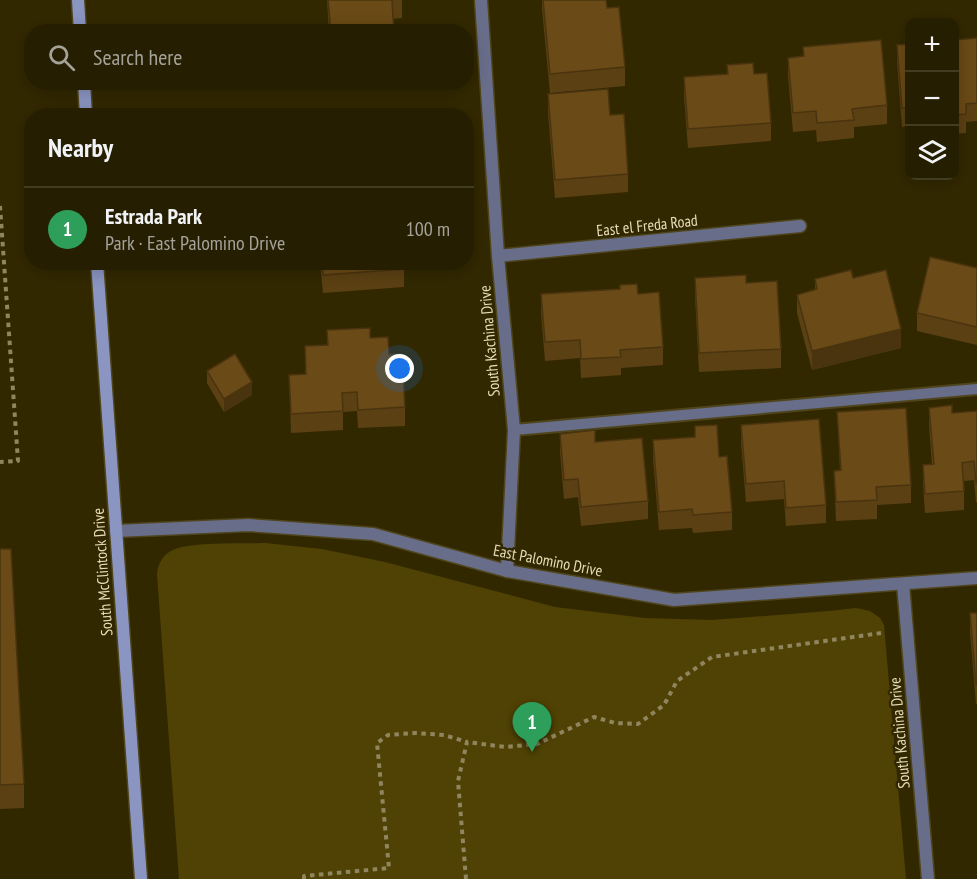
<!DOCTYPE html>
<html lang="en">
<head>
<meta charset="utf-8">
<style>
  body { margin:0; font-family:"PT Sans Narrow",sans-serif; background:#322b0f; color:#f1f3f6 }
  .controls { position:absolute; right:18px; top:18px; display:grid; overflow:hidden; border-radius:12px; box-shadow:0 3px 15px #0003 }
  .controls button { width:54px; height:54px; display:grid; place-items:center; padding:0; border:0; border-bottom:2px solid #423c22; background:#261e00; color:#f1f3f6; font:30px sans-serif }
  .you { position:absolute; left:400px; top:369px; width:21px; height:21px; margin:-15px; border:4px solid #fff; border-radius:50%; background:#1a73e8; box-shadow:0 0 0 9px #1a73e833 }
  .badge { display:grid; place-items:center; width:39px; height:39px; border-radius:50%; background:#0b8043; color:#fff; font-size:20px; font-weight:700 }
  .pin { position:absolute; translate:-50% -50px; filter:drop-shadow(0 2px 3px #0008) }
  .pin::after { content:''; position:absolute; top:32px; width:21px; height:18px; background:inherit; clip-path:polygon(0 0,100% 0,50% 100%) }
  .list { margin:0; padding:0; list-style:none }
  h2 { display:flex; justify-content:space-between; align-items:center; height:78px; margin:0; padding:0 24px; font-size:26px }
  h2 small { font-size:20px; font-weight:400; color:#a4a299 }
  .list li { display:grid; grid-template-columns:39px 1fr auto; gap:18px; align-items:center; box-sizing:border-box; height:84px; padding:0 24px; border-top:2px solid #423c22 }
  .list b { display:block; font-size:22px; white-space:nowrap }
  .list p { margin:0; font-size:20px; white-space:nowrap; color:#a4a299 }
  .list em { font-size:20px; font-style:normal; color:#a4a299 }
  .icon { flex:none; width:33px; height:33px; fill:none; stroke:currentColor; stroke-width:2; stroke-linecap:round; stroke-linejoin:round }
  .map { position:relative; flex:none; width:977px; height:879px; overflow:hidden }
  .search { position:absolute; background:#261e00; box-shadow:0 3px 15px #0003; left:24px; top:24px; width:450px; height:66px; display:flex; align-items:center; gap:15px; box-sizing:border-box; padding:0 21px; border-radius:24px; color:#a4a299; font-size:22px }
  .panel { position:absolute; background:#261e00; box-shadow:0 3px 15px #0003; left:24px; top:108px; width:450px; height:162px; border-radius:24px }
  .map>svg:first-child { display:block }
</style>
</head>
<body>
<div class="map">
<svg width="977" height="879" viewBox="0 0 977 879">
  <rect width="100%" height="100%" fill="#322800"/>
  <path fill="#504204" d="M265,543L322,549L385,562L555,607L645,618L712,620L829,611L856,608L870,611L880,618L884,625L906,879H179L157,574C158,564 162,556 171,551C187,541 244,544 265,543Z"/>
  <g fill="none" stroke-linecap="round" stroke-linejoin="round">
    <g stroke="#4f451d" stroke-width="14">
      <polyline id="lane" points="514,430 977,389"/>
    </g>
    <g stroke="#4f451d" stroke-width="15">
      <g id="street">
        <polyline points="481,0 498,256 514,430 507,571"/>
        <polyline points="498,256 800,226"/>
        <polyline points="116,531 248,525 373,534 507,571 674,600 977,578"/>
        <polyline points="903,584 928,879"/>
      </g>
    </g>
    <g stroke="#4f451d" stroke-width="15">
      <g id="secondary">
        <polyline points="78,0 80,32"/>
        <polyline points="84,82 86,116"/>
        <polyline points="97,262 141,879"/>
      </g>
    </g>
    <g stroke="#8f855f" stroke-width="4" stroke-dasharray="4.5 4.5" stroke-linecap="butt">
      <polyline points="0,206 18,461 0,462"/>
      <polyline points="304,879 304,876 389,868 377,743 388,735 415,733 444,735 467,742"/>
      <polyline points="466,879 458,781 467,742 505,747 537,744 594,717 615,723 638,724 664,705 677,681 712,657 881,633"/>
    </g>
    <use href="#lane" stroke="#686e8a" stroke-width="10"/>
    <use href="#street" stroke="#686e8a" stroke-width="12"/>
    <use href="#secondary" stroke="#8b95c2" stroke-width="12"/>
  </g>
  <g fill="#5b4013">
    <polygon points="327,0 402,0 402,18 393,19 394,32 329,32"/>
    <polygon points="542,0 606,0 607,8 625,67 625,86 550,93 542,9"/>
    <polygon points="977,38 977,121 966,122 966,133 954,134 954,40"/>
    <polygon points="909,44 909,126 902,127 897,63 897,45"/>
    <polygon points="803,47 887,105 887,124 854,127 854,138 817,142 816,130 793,132 788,76 788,58 803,56"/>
    <polygon points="727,65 754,74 771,123 771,141 688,148 684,96 684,77 727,74"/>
    <polygon points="548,94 610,115 628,174 628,192 555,198 548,113"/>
    <polygon points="320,262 409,262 404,263 404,287 323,293"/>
    <polygon points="977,268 977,345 917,331 917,313"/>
    <polygon points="695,278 746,283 781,349 781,368 699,372 695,296"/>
    <polygon points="853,278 901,348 812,370 797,313 797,295 815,290 815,279"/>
    <polygon points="541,294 638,294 663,347 663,365 621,368 621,375 581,378 580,358 545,361 541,313"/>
    <polygon points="327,330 370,338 389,354 405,407 405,426 358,428 357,411 343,412 343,430 291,433 289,375 305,374 305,346 327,345"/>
    <polygon points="207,371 252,395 224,412 207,383"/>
    <polygon points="929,408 952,413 977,411 977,502 976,503 974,480 964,481 964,510 925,513 923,483 923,465 932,464 929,426"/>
    <polygon points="837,412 911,485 911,503 877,505 877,519 836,521 834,471 840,470"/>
    <polygon points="741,425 826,505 826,523 786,526 784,499 746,502 741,443"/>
    <polygon points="695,426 719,457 732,512 732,530 693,533 692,528 659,530 653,459 653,440 695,437"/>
    <polygon points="560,434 595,442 648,501 648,519 581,526 578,497 564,499 560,452"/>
    <polygon points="0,549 24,784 24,808 0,809"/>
    <polygon points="970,613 977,613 977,704 976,704 970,632"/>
  </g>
  <g fill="#4a340f">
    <polygon points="901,329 901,348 812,370 812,351"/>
    <polygon points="252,382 252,395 224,412 224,399"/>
  </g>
  <g fill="#6a4a16" stroke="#4a340f" stroke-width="1.5">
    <polygon points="328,0 394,0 392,0 394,32 331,32"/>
    <polygon points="543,0 606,0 607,8 619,7 625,67 550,74"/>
    <polygon points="977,38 977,103 966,104 966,114 954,115 954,40"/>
    <polygon points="881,40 887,105 852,109 854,120 817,123 816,111 793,113 788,58 804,56 803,47"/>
    <polygon points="909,44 909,108 902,108 897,45"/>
    <polygon points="753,63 754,74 767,73 771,123 688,129 684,77 728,74 727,65"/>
    <polygon points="608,89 610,115 624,114 628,174 555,180 548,94"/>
    <polygon points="930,257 977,268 977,327 917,313"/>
    <polygon points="322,262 404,262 404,269 323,275"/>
    <polygon points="851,270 853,278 886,270 901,329 812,351 797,295 817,289 815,279"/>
    <polygon points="746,275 746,283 777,281 781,349 699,353 695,278"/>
    <polygon points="637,284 638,294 659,292 663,347 620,350 621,357 581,359 580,340 545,342 541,294 620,289 620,285"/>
    <polygon points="370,328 370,338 388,337 389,354 402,354 405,407 358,410 357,392 342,393 343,411 291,414 289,375 306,374 305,346 328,345 327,330"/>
    <polygon points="235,354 252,382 224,399 207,371"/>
    <polygon points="952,405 952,413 977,411 977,484 976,484 974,461 962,463 964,491 925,494 923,465 934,464 929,408"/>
    <polygon points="906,408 911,485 876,487 877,500 836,502 834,471 841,470 837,412"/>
    <polygon points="819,419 826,505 786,508 784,481 746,484 741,425"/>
    <polygon points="717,425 719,457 727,456 732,512 693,515 692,509 659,512 653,440 695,437 695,426"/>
    <polygon points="595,430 595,442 642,438 648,501 581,507 578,479 564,480 560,434"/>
    <polygon points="0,549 11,549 24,784 0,785"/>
    <polygon points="970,613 977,613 977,685 976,685"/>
  </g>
  <g text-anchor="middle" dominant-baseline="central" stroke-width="5" stroke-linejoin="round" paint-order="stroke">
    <g font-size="16" fill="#e6dcb7" stroke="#322800">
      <text transform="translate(647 225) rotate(-6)">East el Freda Road</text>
      <text transform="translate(489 341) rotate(-95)">South Kachina Drive</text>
      <text transform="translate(548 560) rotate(11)">East Palomino Drive</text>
      <text transform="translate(102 572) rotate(-94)">South McClintock Drive</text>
      <text transform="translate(899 733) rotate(-95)">South Kachina Drive</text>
    </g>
  </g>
</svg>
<div class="controls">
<button>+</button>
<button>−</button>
<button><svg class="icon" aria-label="layers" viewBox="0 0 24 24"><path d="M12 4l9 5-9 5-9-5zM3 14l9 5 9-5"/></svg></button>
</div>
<div class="you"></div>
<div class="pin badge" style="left:532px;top:752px;background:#2e9e5b">1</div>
<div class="search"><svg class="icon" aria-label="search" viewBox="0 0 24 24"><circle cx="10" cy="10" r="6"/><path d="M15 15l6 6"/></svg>Search here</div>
<section class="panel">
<h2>Nearby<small></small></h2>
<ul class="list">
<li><span class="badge" style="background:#2e9e5b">1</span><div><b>Estrada Park</b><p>Park · East Palomino Drive</p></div><em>100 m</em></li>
</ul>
</section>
</div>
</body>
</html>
